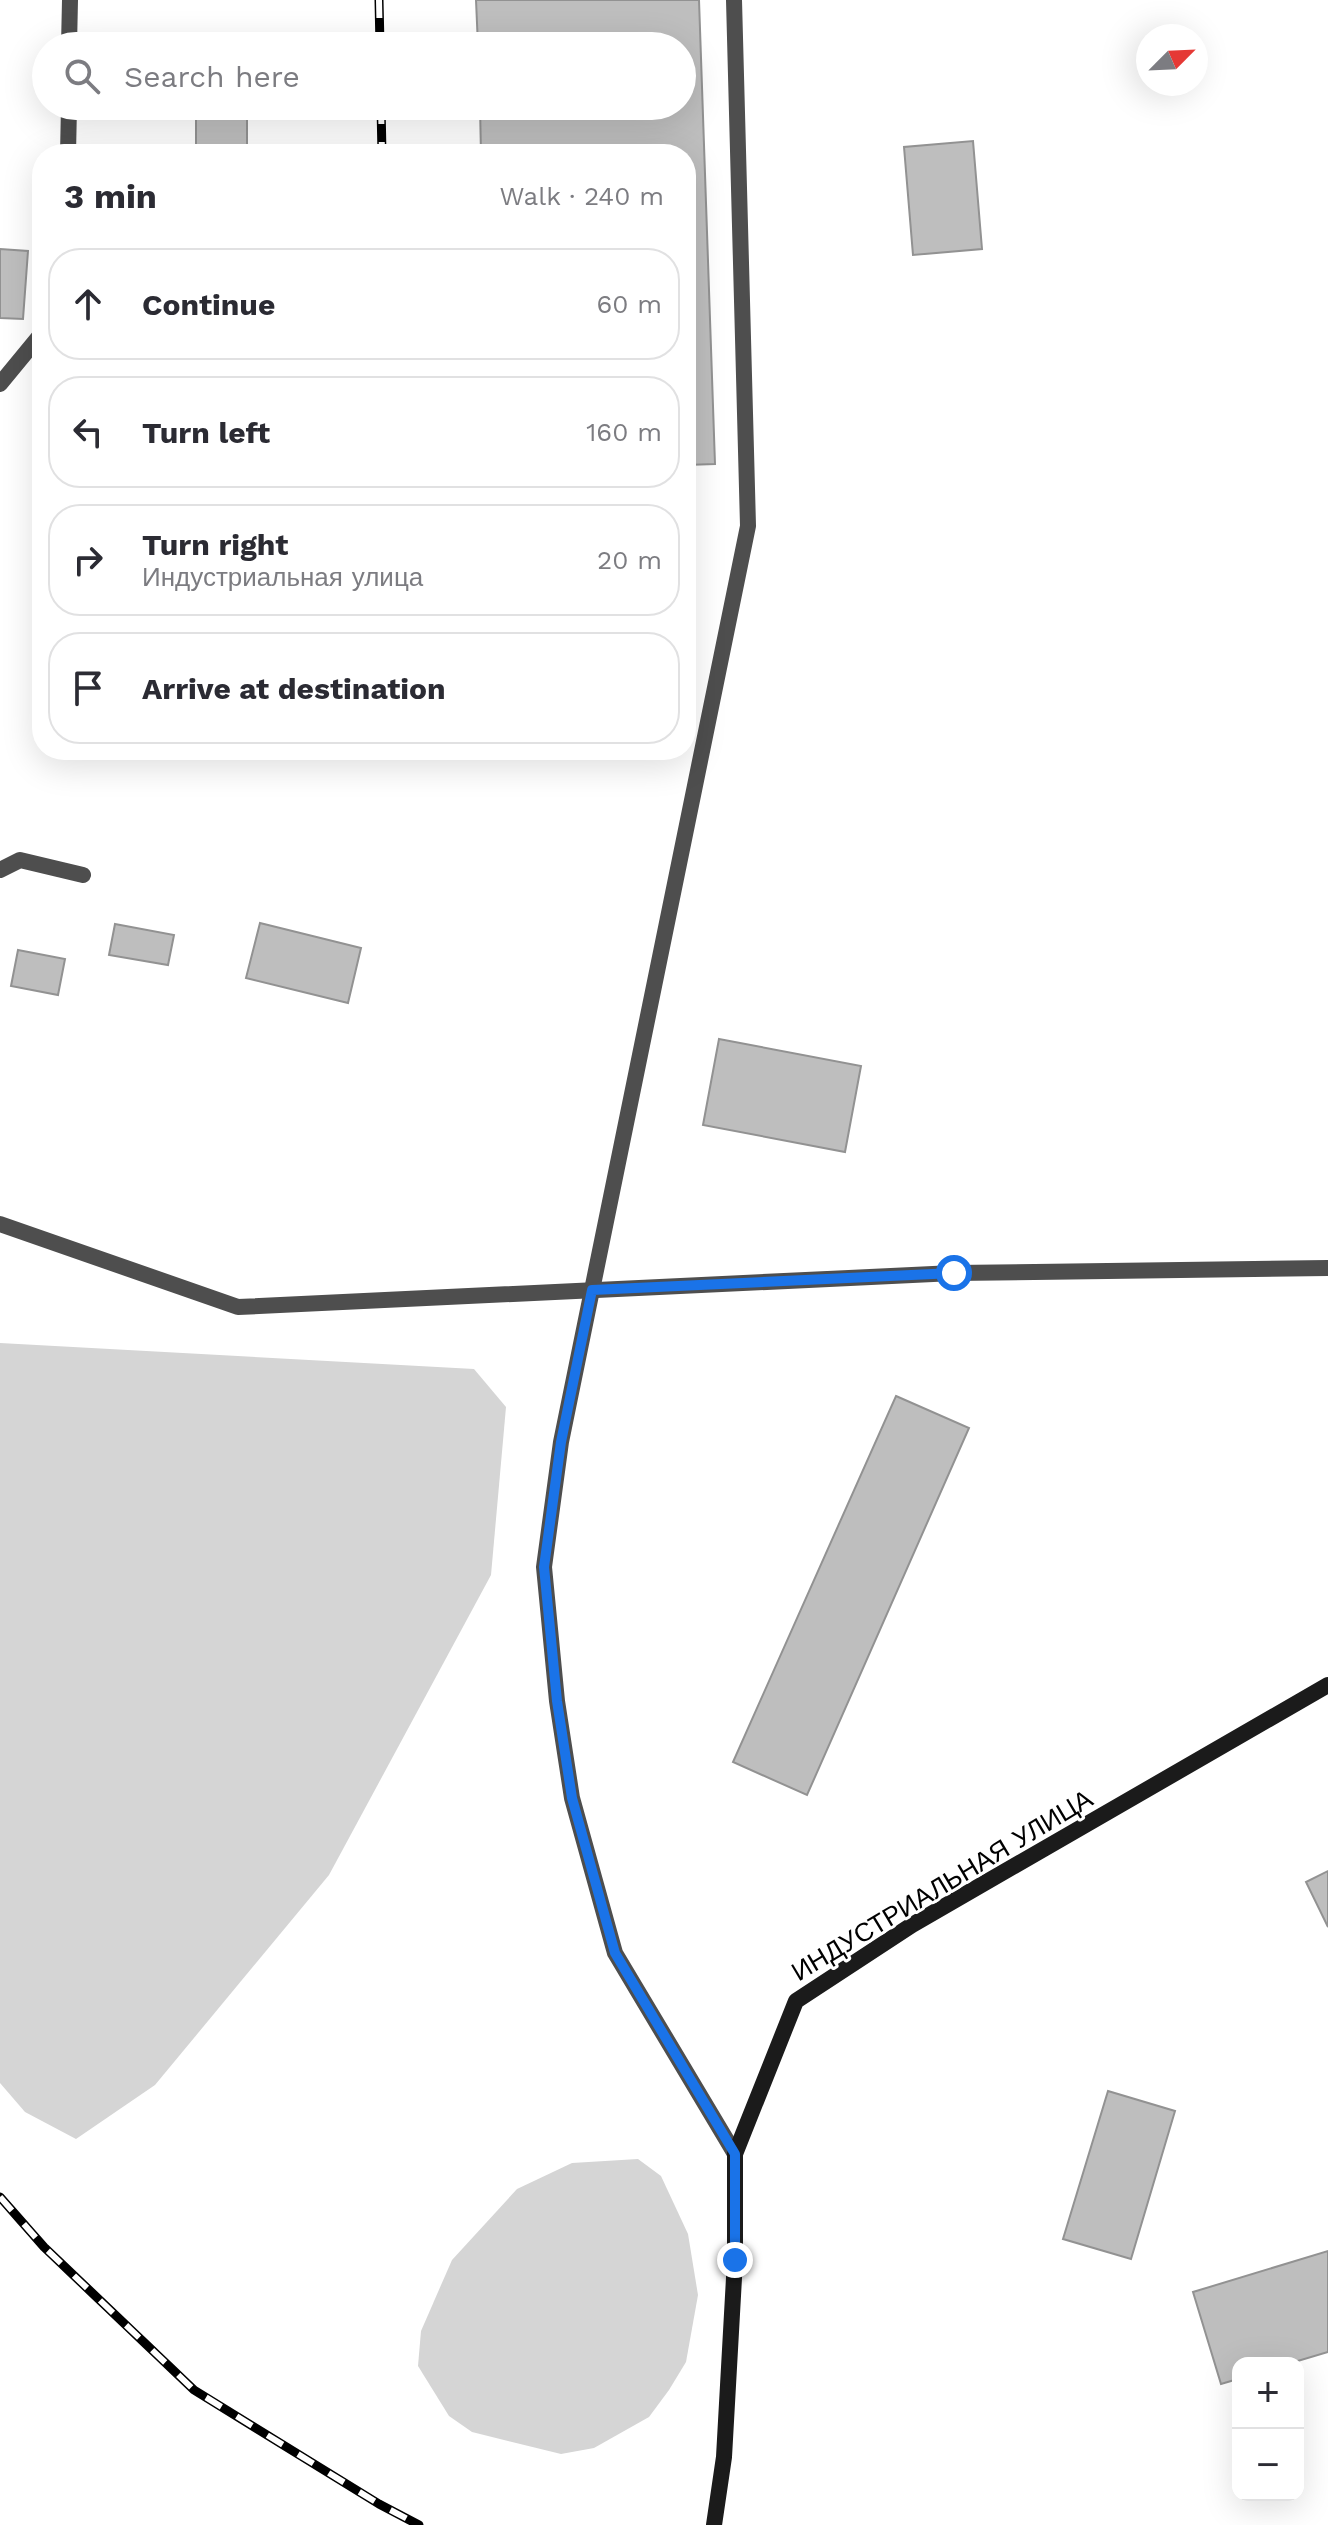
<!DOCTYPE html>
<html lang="en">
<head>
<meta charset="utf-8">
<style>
  body { margin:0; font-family:"Work Sans",sans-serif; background:#f7f7f7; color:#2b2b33 }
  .controls { position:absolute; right:24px; bottom:24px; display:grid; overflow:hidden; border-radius:16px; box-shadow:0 8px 32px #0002 }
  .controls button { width:72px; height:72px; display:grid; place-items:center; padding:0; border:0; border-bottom:2px solid #e1e1e2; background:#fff; color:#2b2b33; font:40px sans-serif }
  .compass { position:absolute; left:1136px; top:24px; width:72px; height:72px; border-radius:50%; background:#fff; box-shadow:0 8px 32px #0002; rotate:66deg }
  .stop { position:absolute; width:24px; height:24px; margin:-18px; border:6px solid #1a73e8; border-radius:50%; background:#fff }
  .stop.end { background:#1a73e8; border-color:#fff; box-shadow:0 2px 8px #0008 }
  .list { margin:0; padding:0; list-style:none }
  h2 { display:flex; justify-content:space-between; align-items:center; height:104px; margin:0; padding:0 32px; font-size:34px }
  h2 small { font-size:26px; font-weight:400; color:#7c7c81 }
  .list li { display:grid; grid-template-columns:52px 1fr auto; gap:24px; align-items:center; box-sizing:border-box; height:112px; margin:0 16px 16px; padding:0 16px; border:2px solid #e1e1e2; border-radius:32px }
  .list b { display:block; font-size:30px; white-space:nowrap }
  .list p { margin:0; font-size:26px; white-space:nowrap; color:#7c7c81 }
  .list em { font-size:26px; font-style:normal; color:#7c7c81 }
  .icon { flex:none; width:44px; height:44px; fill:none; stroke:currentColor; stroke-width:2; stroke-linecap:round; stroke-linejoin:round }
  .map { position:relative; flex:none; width:1328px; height:2525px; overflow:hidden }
  .search { position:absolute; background:#fff; box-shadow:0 8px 32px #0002; left:32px; top:32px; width:664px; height:88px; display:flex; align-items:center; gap:20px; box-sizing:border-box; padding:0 28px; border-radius:44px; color:#7c7c81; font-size:30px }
  .panel { position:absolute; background:#fff; box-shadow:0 8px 32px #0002; left:32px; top:144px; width:664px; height:616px; border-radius:32px }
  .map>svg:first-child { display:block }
</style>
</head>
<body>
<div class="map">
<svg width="1328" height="2525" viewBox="0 0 1328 2525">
  <rect width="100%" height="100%" fill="#fff"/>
  <g fill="#d5d5d5">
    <polygon points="0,1343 474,1369 506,1407 491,1575 329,1875 155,2085 76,2139 25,2112 0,2083"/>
    <polygon points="638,2159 661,2176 688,2234 698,2295 686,2362 669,2390 649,2417 594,2448 561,2454 472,2432 449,2416 418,2366 421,2331 452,2260 517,2189 572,2163"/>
  </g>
  <g fill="#bebebe" stroke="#929292" stroke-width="2">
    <polygon points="476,0 699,0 715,464 686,465 686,154 481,154 480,106 682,106 682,46 478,46"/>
    <polygon points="246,37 246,46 195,46 195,39"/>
    <rect x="196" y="106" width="51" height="48"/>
    <polygon points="973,141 982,249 913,255 904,147"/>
    <polygon points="0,249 28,251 23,319 0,318"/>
    <polygon points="260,923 361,948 348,1003 246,978"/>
    <polygon points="115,924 174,935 168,965 109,955"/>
    <polygon points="18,950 65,959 58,995 11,986"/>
    <polygon points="719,1039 861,1066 845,1152 703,1125"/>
    <polygon points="896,1396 969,1428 807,1795 733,1762"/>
    <polygon points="1328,1871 1328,1927 1306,1882"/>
    <polygon points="1108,2091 1175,2111 1131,2259 1063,2239"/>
    <polygon points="1328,2251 1328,2352 1291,2363 1238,2363 1238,2379 1221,2384 1193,2292"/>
  </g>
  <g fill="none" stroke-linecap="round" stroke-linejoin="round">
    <g stroke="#4e4e4e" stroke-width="16">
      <polyline points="69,46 70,0"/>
      <polyline points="68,154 69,106"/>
      <polyline points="0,384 42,333"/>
      <polyline points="0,870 20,860 83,875"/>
      <polyline points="592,1290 748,526 734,0"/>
    </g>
    <g stroke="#4e4e4e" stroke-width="16">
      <polyline points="0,1224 238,1307 954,1273 1328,1268"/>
      <polyline points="592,1290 561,1442 544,1567 557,1701 572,1798 615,1953 735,2154"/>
    </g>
    <polyline stroke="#1b1b1b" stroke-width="16" points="714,2525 724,2457 735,2260 735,2154 796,2001 912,1925 1328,1685"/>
    <g stroke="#000" stroke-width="9">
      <g id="rail">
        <polyline points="379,0 380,46"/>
        <polyline points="381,106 382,154"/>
        <polyline points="0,2197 44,2247 194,2390 379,2504 419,2525"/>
      </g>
    </g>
    <use href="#rail" stroke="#fff" stroke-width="6" stroke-dasharray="18" stroke-linecap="butt"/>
  </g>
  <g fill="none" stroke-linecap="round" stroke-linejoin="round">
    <polyline stroke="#1a73e8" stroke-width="10" points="735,2260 735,2154 615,1953 572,1798 557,1701 544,1567 561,1442 592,1290 954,1273"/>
  </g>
  <g text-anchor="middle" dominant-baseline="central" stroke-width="6" stroke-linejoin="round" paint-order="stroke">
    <g font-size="26" fill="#000" stroke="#fff">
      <text transform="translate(942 1885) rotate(-31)">ИНДУСТРИАЛЬНАЯ УЛИЦА</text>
    </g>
  </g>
</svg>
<div class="controls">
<button>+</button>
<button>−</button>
</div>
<svg class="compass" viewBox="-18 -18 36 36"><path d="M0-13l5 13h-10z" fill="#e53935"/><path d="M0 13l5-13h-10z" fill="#7c7c81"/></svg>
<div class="stop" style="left:954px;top:1273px"></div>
<div class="stop end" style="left:735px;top:2260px"></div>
<div class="search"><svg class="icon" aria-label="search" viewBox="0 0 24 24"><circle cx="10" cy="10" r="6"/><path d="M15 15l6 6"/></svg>Search here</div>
<section class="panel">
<h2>3 min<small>Walk · 240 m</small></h2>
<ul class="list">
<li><svg class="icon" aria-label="ahead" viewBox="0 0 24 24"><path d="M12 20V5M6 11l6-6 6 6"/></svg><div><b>Continue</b></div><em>60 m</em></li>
<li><svg class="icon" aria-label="left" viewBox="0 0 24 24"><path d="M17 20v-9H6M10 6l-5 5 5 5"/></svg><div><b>Turn left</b></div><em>160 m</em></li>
<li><svg class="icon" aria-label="right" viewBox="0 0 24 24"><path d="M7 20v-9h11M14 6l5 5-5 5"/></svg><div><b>Turn right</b><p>Индустриальная улица</p></div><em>20 m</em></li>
<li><svg class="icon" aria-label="arrive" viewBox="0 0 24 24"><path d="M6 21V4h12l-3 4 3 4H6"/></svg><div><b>Arrive at destination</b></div></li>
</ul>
</section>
</div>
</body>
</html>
